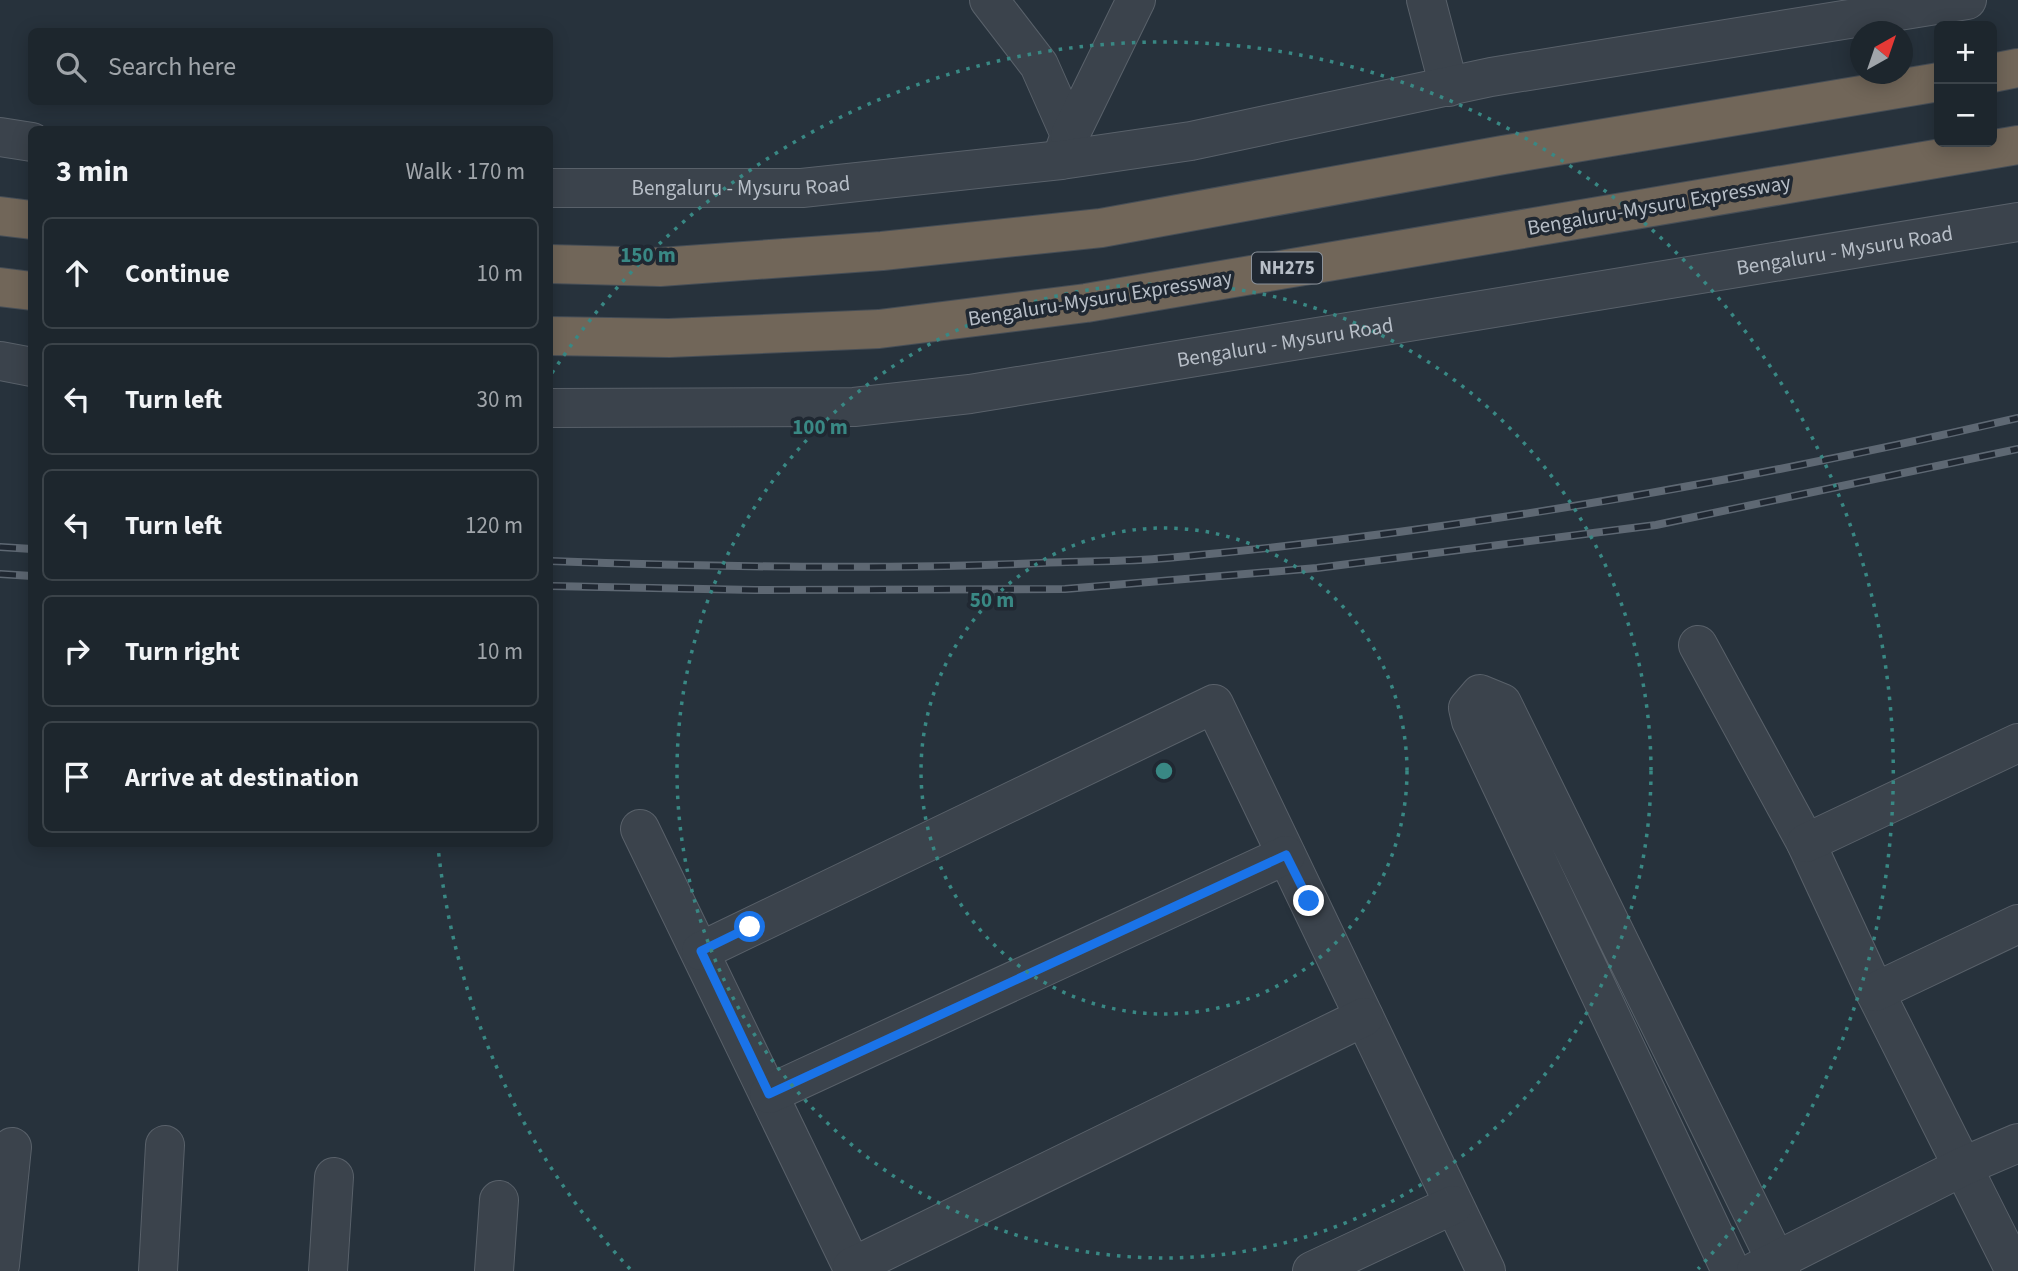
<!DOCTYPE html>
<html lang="en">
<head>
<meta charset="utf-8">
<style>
  body { margin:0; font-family:"Source Sans 3",sans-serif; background:#2a3239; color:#f1f3f6 }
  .controls { position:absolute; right:21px; top:21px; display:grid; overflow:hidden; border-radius:10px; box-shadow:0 4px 18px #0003 }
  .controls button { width:63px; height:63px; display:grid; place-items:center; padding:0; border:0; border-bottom:2px solid #3b4349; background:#1d262d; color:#f1f3f6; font:35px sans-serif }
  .compass { position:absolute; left:1850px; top:21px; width:63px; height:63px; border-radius:50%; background:#1d262d; box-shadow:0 4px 18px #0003; rotate:40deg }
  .stop { position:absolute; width:21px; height:21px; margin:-16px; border:5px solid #1a73e8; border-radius:50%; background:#fff }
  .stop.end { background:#1a73e8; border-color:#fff; box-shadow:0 2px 7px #0008 }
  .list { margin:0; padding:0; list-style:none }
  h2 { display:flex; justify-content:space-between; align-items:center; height:91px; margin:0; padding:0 28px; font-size:30px }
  h2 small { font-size:23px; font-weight:400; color:#a0a5aa }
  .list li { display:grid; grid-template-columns:46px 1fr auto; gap:21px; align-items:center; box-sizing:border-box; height:112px; margin:0 14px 14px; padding:0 14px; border:2px solid #3b4349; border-radius:10px }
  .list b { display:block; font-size:26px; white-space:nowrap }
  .list em { font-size:23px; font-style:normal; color:#a0a5aa }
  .icon { flex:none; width:38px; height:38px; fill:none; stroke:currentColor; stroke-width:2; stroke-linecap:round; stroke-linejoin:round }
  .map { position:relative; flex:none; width:2018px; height:1271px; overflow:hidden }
  .search { position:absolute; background:#1d262d; box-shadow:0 4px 18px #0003; left:28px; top:28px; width:525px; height:77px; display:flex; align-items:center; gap:18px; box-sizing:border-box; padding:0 24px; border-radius:10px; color:#a0a5aa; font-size:26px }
  .panel { position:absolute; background:#1d262d; box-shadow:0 4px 18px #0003; left:28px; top:126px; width:525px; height:721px; border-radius:10px }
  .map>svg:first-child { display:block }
</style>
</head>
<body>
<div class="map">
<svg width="2018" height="1271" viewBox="0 0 2018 1271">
  <rect width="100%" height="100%" fill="#27323c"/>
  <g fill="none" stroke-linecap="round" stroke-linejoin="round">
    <g stroke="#59616a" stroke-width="40">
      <g id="minor">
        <polyline points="989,0 1039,65 1070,135 1061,160"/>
        <polyline points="1426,0 1449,87"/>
        <polyline points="1070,135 1136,0"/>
        <polyline points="0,137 32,142"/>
        <path id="s1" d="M550,188H802L1061,160L1191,141L1491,77L1967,0"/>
        <polyline points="0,361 32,367"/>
        <path id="s2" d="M550,408L854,407L970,394L2018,222"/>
        <polyline points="1698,645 1806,843 1875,992 2015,1271"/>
        <polyline points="640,829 854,1271"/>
        <polyline points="1806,843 2018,743"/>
        <polyline points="701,951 1214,704 1486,1271"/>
        <polyline points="1875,992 2018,924"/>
        <polyline points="769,1094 1286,855"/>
        <polyline points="0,1265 12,1147"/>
        <polyline points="852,1267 1364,1017"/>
        <polyline points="158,1271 165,1145"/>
        <polyline points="328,1271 334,1177"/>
        <polyline points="494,1271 499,1200"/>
        <polyline points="1312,1271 1453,1205"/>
        <polyline points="1731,1271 1471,721 1468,708 1480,694 1502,703 1781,1271"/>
        <polyline points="1756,1271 1964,1166 2018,1143"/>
      </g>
    </g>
    <g stroke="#464e57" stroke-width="40">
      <g id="highway">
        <polyline points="1992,73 2018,68"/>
        <polyline points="0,216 32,220"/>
        <polyline points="550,264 660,267 882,251 1101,228 1503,155 1939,82"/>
        <polyline points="0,287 32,291"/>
        <polyline points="550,336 669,338 879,329 1086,303 2018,145"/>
      </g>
    </g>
    <use href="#minor" stroke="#3b434c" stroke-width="38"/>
    <use href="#highway" stroke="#716659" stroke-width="38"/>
    <g stroke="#5e6873" stroke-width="8">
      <g id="rail">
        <polyline points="0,547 32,549"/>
        <path d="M550,561C713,567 877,570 1041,563C1082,561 1125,562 1167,558C1454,532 1737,483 2018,418"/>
        <polyline points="0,574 32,576"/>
        <polyline points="550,586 755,590 1065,589 1317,568 1656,525 2018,449"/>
      </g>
    </g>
    <use href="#rail" stroke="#202832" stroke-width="5" stroke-dasharray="16" stroke-linecap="butt"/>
  </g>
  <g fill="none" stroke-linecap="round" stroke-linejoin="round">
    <polyline stroke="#1a73e8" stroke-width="9" points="750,927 701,951 769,1094 1286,855 1309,901"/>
  </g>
  <g fill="none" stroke="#398884" stroke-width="3.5" stroke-dasharray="3.5 7">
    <circle cx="1164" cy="771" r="243"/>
    <circle cx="1164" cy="771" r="487"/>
    <path d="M630 1269A730 730 0 0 1 438 847M552 373A730 730 0 1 1 1698 1269"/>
  </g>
  <g text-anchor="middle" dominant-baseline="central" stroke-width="7" stroke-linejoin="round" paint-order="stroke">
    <rect fill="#202832" stroke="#8a919a" stroke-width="2" x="1252" y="252.5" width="70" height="31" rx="5"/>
    <g font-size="19" font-weight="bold" fill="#b7bec7">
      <text x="1287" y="268">NH275</text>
    </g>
    <g font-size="21" fill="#b7bec7" stroke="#202832">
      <text stroke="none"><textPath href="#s1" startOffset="191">Bengaluru - Mysuru Road</textPath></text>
      <text transform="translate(1659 205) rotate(-10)">Bengaluru-Mysuru Expressway</text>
      <text stroke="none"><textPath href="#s2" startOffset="1307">Bengaluru - Mysuru Road</textPath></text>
      <text transform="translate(1100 298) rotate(-9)">Bengaluru-Mysuru Expressway</text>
      <text stroke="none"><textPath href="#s2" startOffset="740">Bengaluru - Mysuru Road</textPath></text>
    </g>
  </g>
  <circle cx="1164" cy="771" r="10" fill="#398884" stroke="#202832" stroke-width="3.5"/>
  <g font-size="21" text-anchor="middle" font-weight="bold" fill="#398884" stroke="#202832" stroke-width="7" stroke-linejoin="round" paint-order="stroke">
    <text x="648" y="262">150 m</text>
    <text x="820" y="434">100 m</text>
    <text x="992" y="607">50 m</text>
  </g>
</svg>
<div class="controls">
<button>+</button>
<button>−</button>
</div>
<svg class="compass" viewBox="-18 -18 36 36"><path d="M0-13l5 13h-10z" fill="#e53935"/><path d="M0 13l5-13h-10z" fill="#a0a5aa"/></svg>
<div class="stop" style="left:750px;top:927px"></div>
<div class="stop end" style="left:1309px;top:901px"></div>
<div class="search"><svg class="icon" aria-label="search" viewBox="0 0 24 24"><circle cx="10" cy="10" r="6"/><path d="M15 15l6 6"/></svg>Search here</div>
<section class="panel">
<h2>3 min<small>Walk · 170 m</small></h2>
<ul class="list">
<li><svg class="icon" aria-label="ahead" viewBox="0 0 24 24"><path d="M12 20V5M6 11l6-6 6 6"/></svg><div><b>Continue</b></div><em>10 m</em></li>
<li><svg class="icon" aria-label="left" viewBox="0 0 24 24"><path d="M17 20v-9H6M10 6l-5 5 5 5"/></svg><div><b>Turn left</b></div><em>30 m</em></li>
<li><svg class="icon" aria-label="left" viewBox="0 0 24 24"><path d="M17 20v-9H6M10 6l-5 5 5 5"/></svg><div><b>Turn left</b></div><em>120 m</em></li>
<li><svg class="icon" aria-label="right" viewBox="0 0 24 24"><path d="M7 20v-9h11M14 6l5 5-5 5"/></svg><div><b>Turn right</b></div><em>10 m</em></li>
<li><svg class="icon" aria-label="arrive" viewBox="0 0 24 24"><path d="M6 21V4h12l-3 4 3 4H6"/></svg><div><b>Arrive at destination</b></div></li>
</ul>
</section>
</div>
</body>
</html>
